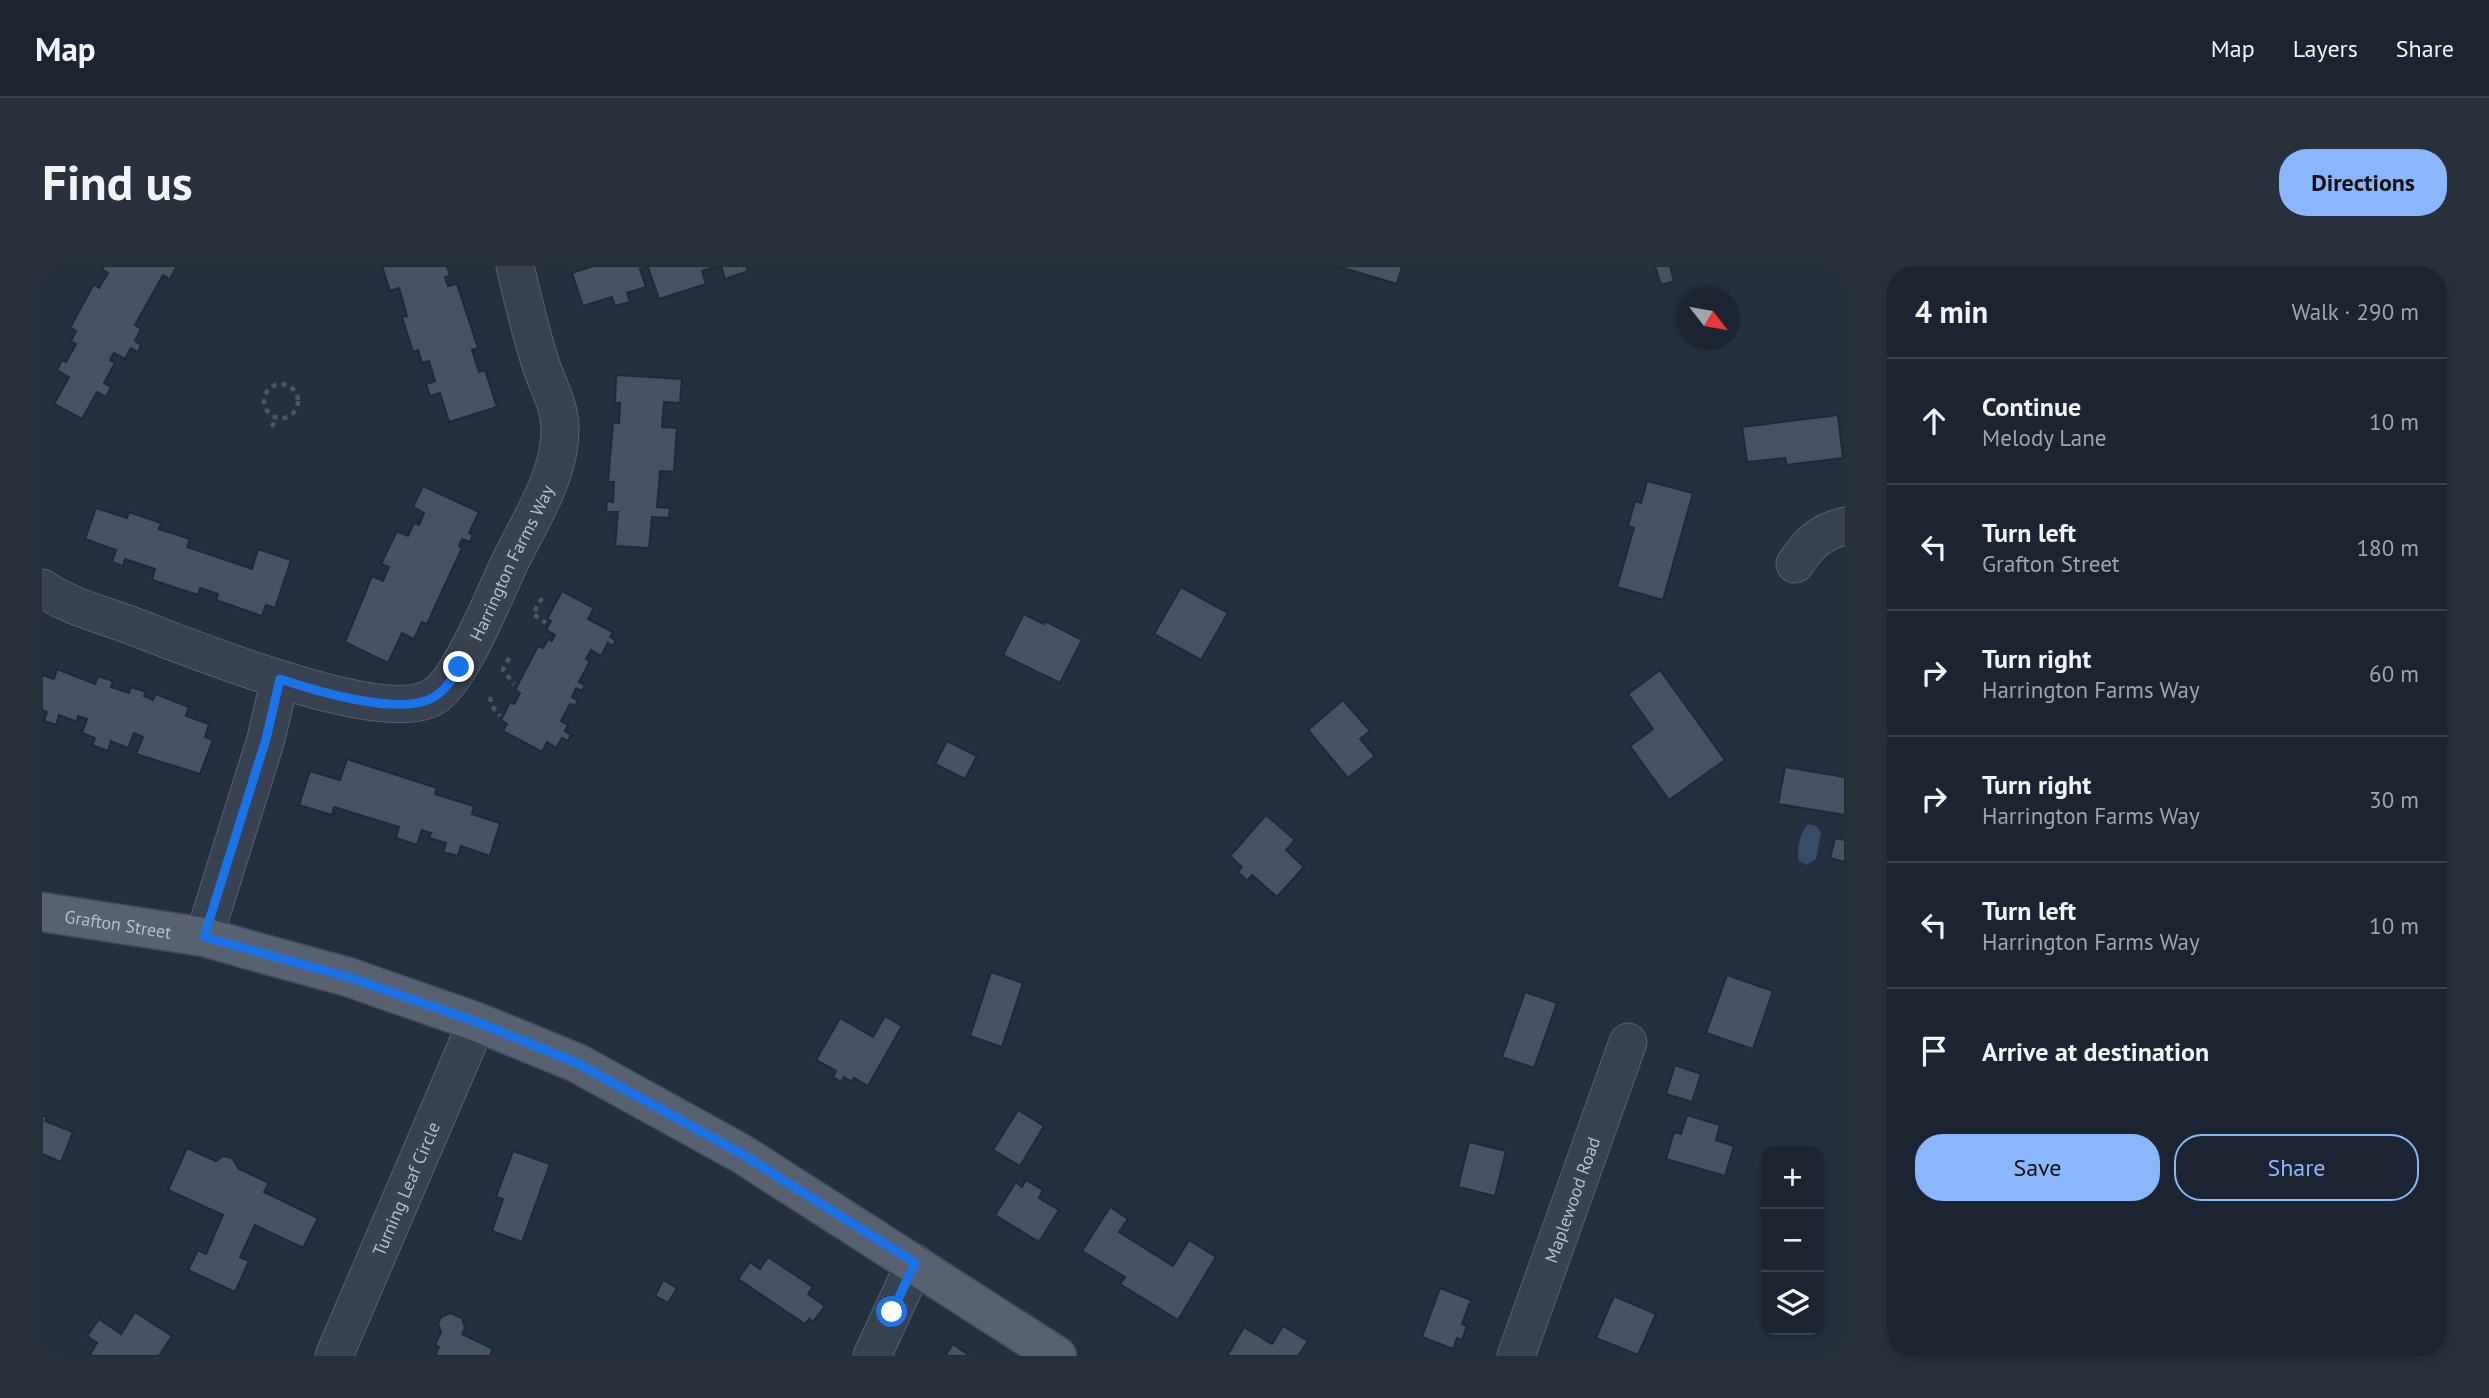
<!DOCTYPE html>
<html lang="en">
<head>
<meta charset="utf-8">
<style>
  body { margin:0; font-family:"PT Sans",sans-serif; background:#28303c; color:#f1f3f6 }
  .controls { position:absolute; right:21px; bottom:21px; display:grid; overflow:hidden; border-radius:14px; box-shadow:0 4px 10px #0003 }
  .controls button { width:63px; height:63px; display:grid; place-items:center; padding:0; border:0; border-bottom:2px solid #39414c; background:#1b2430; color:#f1f3f6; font:35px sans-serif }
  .compass { position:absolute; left:1635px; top:21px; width:63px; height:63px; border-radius:50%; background:#1b2430; box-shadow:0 4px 10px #0003; rotate:121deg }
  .stop { position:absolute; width:21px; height:21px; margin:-16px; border:5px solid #1a73e8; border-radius:50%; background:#fff }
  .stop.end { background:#1a73e8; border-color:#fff; box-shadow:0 2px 7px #0008 }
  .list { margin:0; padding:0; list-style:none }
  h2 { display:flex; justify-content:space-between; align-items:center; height:91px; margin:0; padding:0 28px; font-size:30px }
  h2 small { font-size:23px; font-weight:400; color:#a0a4ab }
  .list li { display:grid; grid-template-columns:46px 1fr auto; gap:21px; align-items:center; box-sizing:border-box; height:126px; padding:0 28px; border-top:2px solid #39414c }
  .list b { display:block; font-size:26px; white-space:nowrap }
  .list p { margin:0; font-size:23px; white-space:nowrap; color:#a0a4ab }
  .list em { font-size:23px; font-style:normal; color:#a0a4ab }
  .actions { display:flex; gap:14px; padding:21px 28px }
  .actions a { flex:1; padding:16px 0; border:2px solid #8ab6fb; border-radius:28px; text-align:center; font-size:24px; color:#8ab6fb }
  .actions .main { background:#8ab6fb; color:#111 }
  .icon { flex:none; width:38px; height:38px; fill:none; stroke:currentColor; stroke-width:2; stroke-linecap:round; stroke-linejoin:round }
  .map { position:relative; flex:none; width:1803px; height:1090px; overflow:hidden; border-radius:28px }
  header { display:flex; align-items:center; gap:42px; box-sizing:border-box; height:98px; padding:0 35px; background:#1b2430; border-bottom:2px solid #39414c }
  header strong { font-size:33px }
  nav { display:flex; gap:38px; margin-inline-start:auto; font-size:24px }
  .intro { display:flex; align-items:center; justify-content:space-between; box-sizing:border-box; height:168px; padding:0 42px }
  h1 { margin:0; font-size:49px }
  .button { padding:18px 32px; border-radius:28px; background:#8ab6fb; color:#111; font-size:24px; font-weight:700 }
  main { display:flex; gap:42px; padding:0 42px }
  aside { flex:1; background:#1b2430; border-radius:28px; box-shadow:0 4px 10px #0003 }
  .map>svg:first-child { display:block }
</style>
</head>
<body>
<header>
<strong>Map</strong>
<nav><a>Map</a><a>Layers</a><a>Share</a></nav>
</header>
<div class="intro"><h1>Find us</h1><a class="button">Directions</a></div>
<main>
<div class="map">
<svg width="1803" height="1090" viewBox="0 0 1803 1090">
  <rect width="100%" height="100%" fill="#243040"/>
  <path fill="#384c68" d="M1766,558L1774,560L1779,567L1774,593L1765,599L1757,595C1754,585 1758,566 1766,558Z"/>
  <g fill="#455365" stroke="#1f2937" stroke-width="2">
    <polygon points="62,0 135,0 128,13 121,9 93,59 99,63 93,75 99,79 96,86 89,82 83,93 72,87 68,94 73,97 62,117 69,121 64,131 55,126 40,153 12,138 27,111 15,104 20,94 24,96 34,78 29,75 34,65 28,62 52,18 57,22 66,7 60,4"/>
    <polygon points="340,0 405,0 408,10 403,11 406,20 415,18 436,82 430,84 437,106 443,104 455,141 407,156 398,127 388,130 384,118 393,115 387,95 380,97 376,84 371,86 360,51 365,50 357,22 348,25"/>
    <polygon points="676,0 660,5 664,18 617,33 606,1 598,3 604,21 585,27 588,36 573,40 570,31 541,40 530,7 551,0"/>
    <polygon points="679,0 704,0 706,5 683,13"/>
    <polygon points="1295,0 1360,0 1355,18"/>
    <polygon points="1613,0 1628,0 1632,15 1619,19"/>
    <polygon points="574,109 640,113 638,137 622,136 620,161 635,162 632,206 618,205 615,241 628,242 627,252 610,251 607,282 573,280 576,246 564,246 565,235 571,236 572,216 566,216 571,156 577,157 578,137 573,137"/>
    <polygon points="1796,149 1801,192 1745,199 1743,192 1705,196 1700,161"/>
    <polygon points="1605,215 1651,227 1621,334 1575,321 1592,262 1586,260 1593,235 1599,237"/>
    <polygon points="381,220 437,246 427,267 431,269 428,276 420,273 417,280 420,282 385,358 380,356 372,373 360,367 346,397 303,376 330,310 341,315 347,301 339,298 355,265 366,270 372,257 377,259 382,247 371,241"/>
    <polygon points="54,242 85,252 87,246 119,257 117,263 148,273 145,281 210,303 216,283 249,294 233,342 224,339 220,350 174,334 176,328 158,322 156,329 110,314 113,303 83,293 81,300 70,296 74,284 43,273"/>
    <polygon points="1139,321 1186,347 1159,394 1112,368"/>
    <polygon points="520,325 552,342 546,353 571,366 568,371 574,374 571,380 566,377 559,390 549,384 544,393 548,395 537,416 543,419 540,425 534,422 530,431 536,435 533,440 528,438 519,455 526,459 523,465 529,469 526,475 520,472 514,482 505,476 500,486 461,465 465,458 459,454 468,436 472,438 478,427 473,424 496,380 501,382 506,373 510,375 513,369 504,364 509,355 505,353"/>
    <polygon points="982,348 1002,358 1003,355 1040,374 1018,417 961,389"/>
    <polygon points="15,403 53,418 56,410 71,415 69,421 87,427 89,421 104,426 102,430 111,434 114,428 147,441 144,450 167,458 163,471 171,474 158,508 94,488 101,471 92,467 86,482 69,475 66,485 50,479 53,472 40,467 45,453 36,450 35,456 17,449 14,459 2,455 5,446 0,444 0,409 12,413"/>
    <polygon points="1618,404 1683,494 1627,534 1588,480 1611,463 1586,428"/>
    <polygon points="1301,434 1328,465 1318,473 1333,490 1306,512 1266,464"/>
    <polygon points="905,475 935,490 923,513 893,498"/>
    <polygon points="305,493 395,522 393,528 432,540 430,548 458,557 448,590 419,580 416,590 401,586 404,577 387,572 389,567 380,564 375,579 354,572 357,561 292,541 290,549 257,539 268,505 298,514"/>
    <polygon points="1743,501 1803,511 1803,549 1736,538"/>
    <polygon points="1224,549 1253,574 1244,584 1262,601 1235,631 1210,609 1205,615 1196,606 1200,601 1188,590"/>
    <polygon points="1793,572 1803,574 1803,596 1788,592"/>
    <polygon points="949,706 981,717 960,781 928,770"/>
    <polygon points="1685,709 1731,725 1711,783 1664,767"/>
    <polygon points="1483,726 1515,737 1492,802 1460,791"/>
    <polygon points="843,750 860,760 826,820 812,812 810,816 802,811 799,816 791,811 794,805 774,794 798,752 831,771"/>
    <polygon points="1633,799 1659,808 1650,836 1624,828"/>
    <polygon points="976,844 1002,860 978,900 951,884"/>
    <polygon points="0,849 5,851 3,855 31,866 19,896 0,888"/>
    <polygon points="1645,849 1678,859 1674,874 1692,880 1683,910 1624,893 1632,866 1639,868"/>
    <polygon points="1427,876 1464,885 1453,930 1416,921"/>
    <polygon points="145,882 174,895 181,890 190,892 197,903 227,917 222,926 276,952 261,982 213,959 198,991 207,995 193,1026 146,1004 156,984 164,988 181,949 126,924"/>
    <polygon points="471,885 508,898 480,976 450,965 461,933 454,931"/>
    <polygon points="984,914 1001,924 997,932 1017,944 997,976 953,949 974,916 980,921"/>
    <polygon points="1068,941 1086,953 1077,966 1131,1000 1147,974 1174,991 1136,1054 1078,1018 1083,1011 1040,985"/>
    <polygon points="726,991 771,1021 766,1028 783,1040 771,1056 767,1053 763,1058 696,1013 708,996 718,1003"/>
    <polygon points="621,1014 635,1022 626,1037 613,1030"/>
    <polygon points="1398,1022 1429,1034 1420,1058 1425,1060 1420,1074 1415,1072 1411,1083 1380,1071"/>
    <polygon points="1572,1030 1614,1048 1596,1089 1554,1072"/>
    <polygon points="93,1046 130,1070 117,1090 47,1090 55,1077 45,1070 57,1053 79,1068"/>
    <polygon points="408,1047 420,1052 423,1062 420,1068 451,1083 448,1090 393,1090 397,1081 393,1079 399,1066 396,1059 399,1051"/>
    <polygon points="1241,1060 1266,1075 1256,1090 1185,1090 1202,1061 1230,1078"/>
    <polygon points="911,1078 928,1090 903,1090"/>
  </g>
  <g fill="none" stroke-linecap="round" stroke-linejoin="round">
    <g stroke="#57606e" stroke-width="39">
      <g id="minor">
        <path d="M1753,298C1767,277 1778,266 1803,260"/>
        <path id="s1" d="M0,322C27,341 62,349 93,361C148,382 340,461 391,431C418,416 452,330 466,300C486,258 519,210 518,162C518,141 507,122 500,102C489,69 481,34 473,0"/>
        <polyline points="162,671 224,473 238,413"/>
        <path id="s2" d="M292,1090L435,756"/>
        <polyline points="830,1090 873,997"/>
        <path id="s3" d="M1474,1090L1586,776"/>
      </g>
    </g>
    <g stroke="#424b59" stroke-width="41">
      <g id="major">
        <path id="s4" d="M0,646L162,671L222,688L306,711L435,756L535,797L700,888L1015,1090"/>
      </g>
    </g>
    <g stroke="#455b5e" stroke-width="4.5" stroke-dasharray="5 5" stroke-linecap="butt">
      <circle cx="239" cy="135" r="17"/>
      <polyline points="230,161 234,152"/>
      <polyline points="500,332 491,348 504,357"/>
      <polyline points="467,392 461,404 472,418"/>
      <polyline points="448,431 450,440 458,450"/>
    </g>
    <use href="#minor" stroke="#394250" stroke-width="37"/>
    <use href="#major" stroke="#576170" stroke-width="38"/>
  </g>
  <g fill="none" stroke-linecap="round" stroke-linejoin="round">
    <path stroke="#1a73e8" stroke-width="9" d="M417,401C411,413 401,427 388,433C354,449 273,425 238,413L224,473L162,671L306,711L435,756L535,797L700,888L873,997L850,1046"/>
  </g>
  <g text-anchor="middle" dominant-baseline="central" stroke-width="7" stroke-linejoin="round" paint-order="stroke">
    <g font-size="18" fill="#b5becb" stroke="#1d2735">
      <text stroke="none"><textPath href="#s1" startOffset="569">Harrington Farms Way</textPath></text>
      <text stroke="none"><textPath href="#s4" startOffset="77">Grafton Street</textPath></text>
      <text stroke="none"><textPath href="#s2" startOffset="182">Turning Leaf Circle</textPath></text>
      <text stroke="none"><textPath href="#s3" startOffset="166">Maplewood Road</textPath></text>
    </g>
  </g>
</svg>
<div class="controls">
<button>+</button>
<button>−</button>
<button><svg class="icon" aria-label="layers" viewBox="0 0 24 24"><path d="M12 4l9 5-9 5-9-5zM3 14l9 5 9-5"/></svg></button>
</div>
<svg class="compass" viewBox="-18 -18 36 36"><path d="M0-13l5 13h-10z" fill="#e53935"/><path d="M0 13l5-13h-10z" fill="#a0a4ab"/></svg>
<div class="stop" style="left:850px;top:1046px"></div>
<div class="stop end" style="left:417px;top:401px"></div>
</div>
<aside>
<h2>4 min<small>Walk · 290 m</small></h2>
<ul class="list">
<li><svg class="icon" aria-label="ahead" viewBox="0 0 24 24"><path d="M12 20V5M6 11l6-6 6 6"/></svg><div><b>Continue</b><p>Melody Lane</p></div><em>10 m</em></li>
<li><svg class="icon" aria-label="left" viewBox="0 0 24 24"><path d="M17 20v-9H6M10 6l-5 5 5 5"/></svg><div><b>Turn left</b><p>Grafton Street</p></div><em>180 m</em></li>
<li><svg class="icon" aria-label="right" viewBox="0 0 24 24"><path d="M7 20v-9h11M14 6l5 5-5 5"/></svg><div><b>Turn right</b><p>Harrington Farms Way</p></div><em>60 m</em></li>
<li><svg class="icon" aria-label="right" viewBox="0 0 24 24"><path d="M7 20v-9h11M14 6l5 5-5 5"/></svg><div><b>Turn right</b><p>Harrington Farms Way</p></div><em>30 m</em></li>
<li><svg class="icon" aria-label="left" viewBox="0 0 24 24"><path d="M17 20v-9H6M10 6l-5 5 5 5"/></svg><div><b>Turn left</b><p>Harrington Farms Way</p></div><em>10 m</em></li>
<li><svg class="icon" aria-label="arrive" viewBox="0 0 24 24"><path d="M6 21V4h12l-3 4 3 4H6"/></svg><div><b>Arrive at destination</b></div></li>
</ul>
<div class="actions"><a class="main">Save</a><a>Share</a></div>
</aside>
</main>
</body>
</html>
